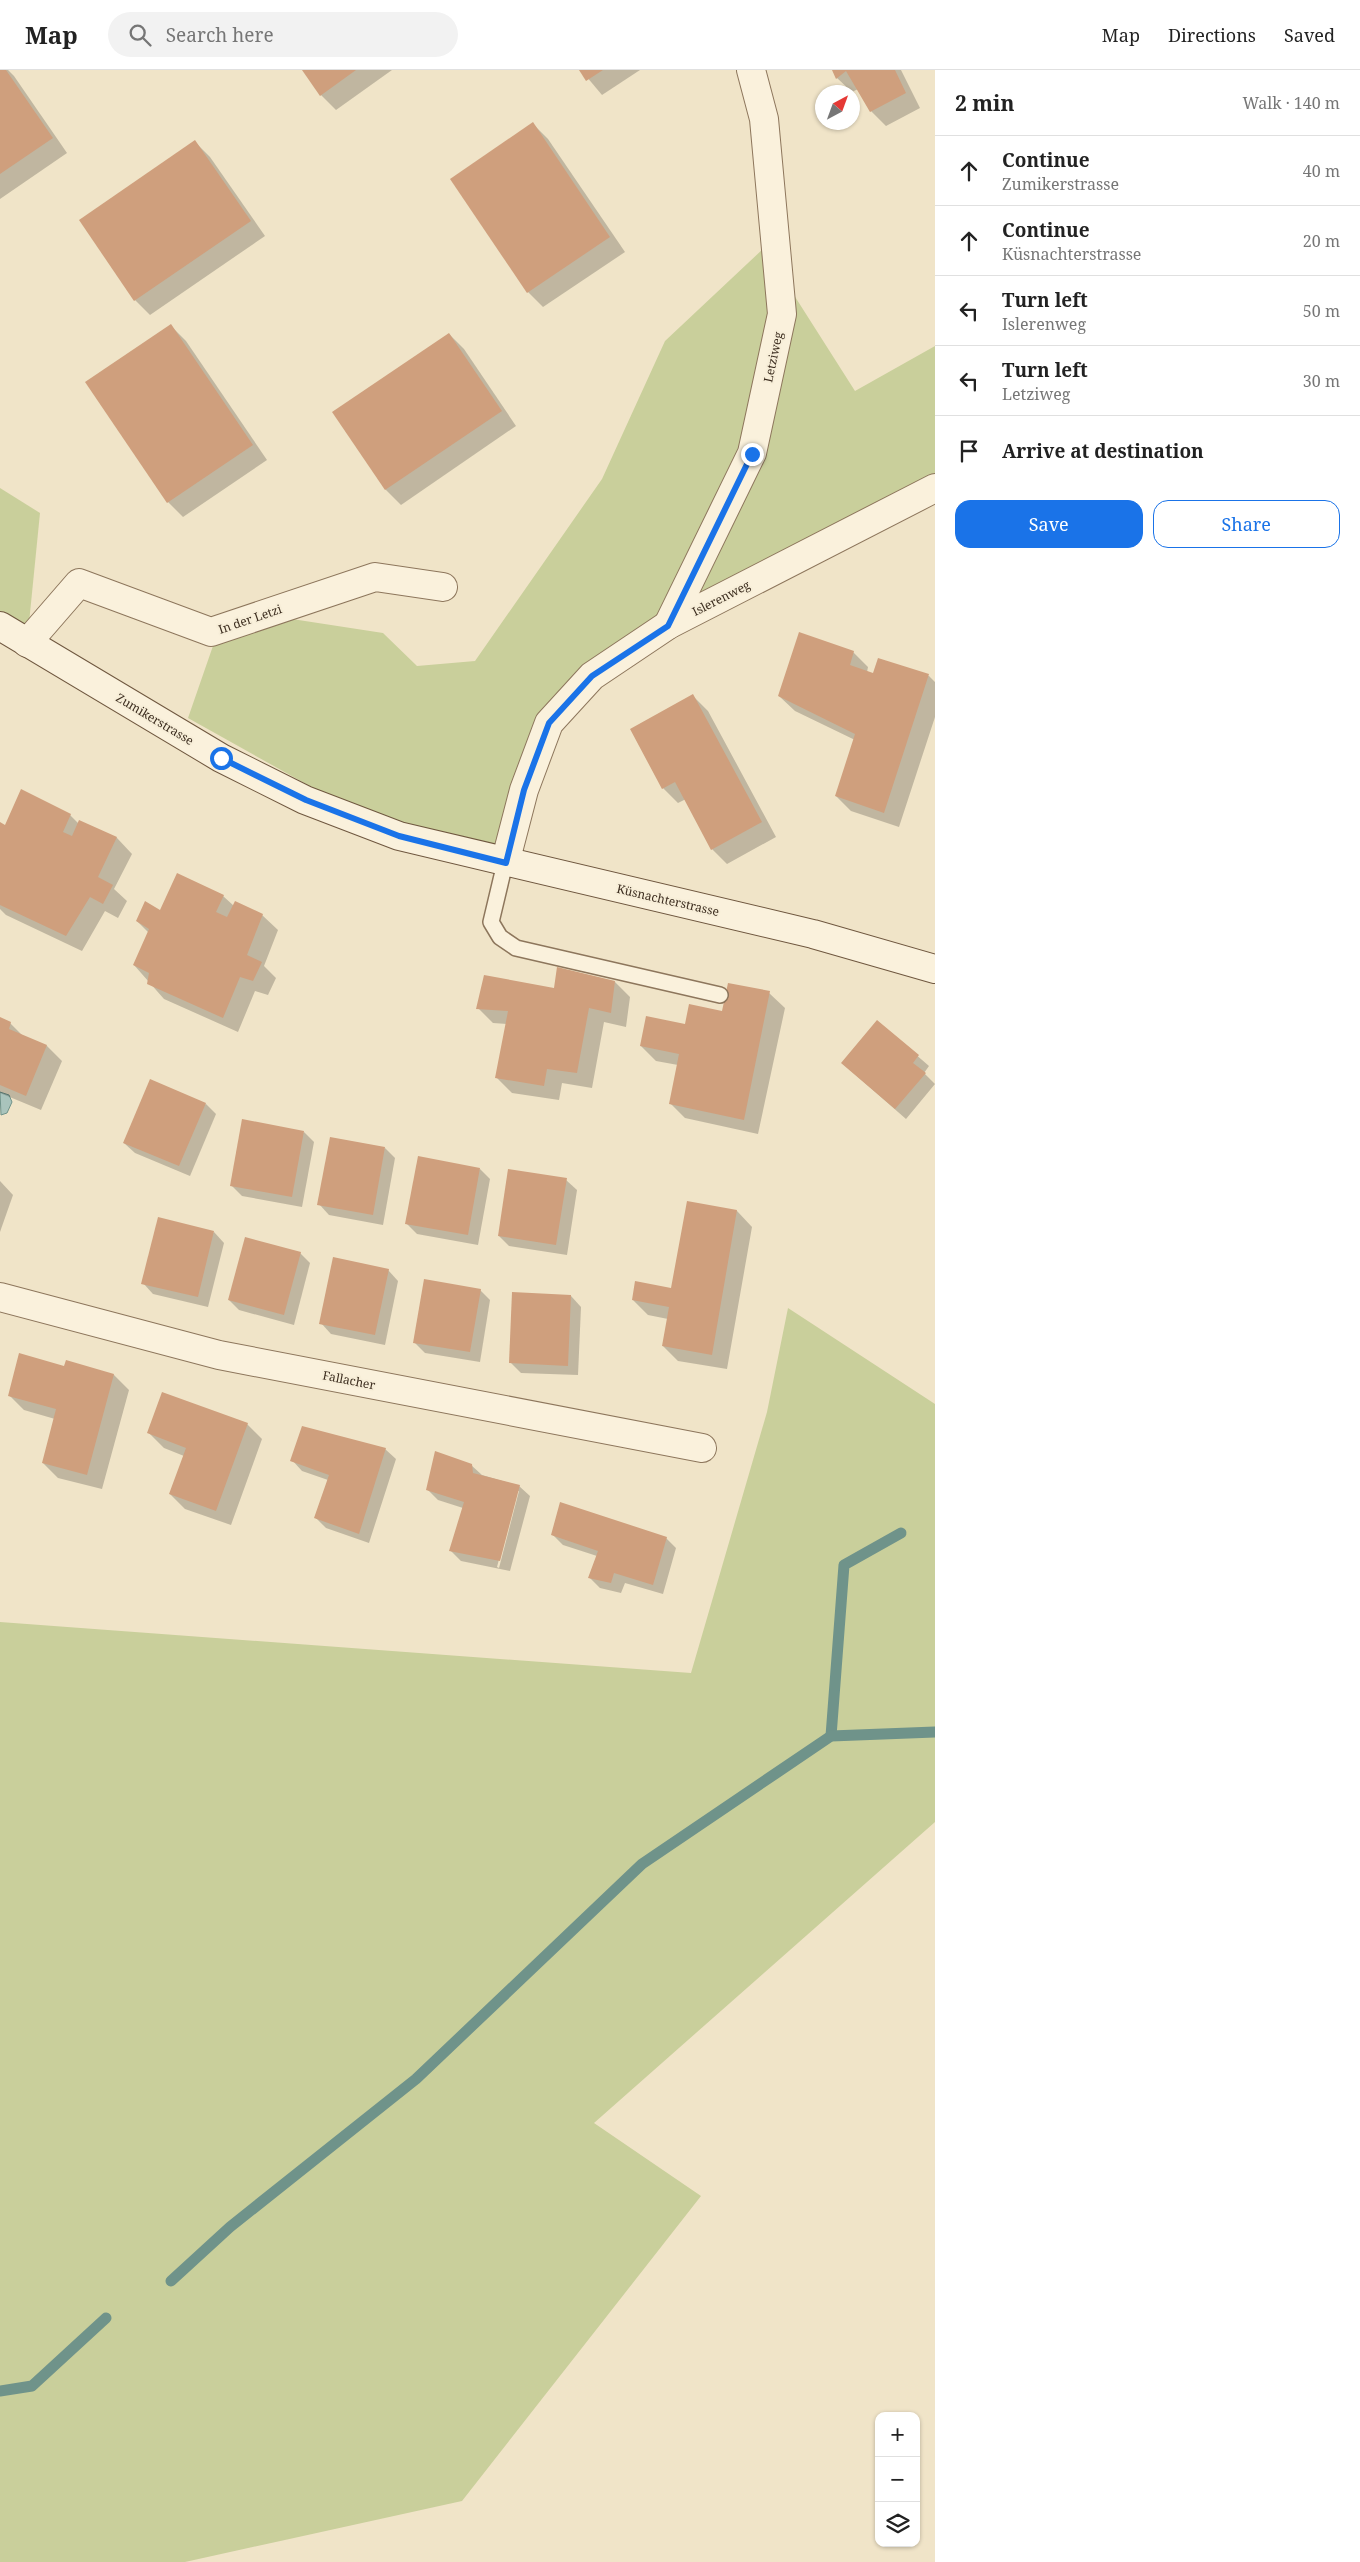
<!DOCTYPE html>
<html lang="en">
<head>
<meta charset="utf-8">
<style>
  body { margin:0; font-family:"Noto Serif",serif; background:#f2f2f2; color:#222 }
  .controls { position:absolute; right:15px; bottom:15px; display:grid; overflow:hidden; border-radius:10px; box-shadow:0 1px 4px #0004 }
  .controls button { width:45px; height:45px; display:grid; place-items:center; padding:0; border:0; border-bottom:1px solid #e0e0e0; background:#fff; color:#222; font:25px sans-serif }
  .compass { position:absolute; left:815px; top:15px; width:45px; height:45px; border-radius:50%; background:#fff; box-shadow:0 1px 4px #0004; rotate:41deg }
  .stop { position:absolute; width:15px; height:15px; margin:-11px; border:4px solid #1a73e8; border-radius:50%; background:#fff }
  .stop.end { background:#1a73e8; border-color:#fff; box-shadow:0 1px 5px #0008 }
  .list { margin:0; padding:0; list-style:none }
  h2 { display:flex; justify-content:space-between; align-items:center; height:65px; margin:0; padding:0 20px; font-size:21px }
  h2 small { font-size:16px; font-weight:400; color:#767676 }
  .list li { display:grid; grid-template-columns:32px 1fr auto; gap:15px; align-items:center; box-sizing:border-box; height:70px; padding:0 20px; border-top:1px solid #e0e0e0 }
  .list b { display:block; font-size:19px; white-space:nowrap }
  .list p { margin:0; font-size:16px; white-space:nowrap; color:#767676 }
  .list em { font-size:16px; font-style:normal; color:#767676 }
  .actions { display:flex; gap:10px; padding:15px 20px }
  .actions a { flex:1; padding:11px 0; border:1px solid #1a73e8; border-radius:15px; text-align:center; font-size:18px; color:#1a73e8 }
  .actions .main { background:#1a73e8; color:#fff }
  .icon { flex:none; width:28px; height:28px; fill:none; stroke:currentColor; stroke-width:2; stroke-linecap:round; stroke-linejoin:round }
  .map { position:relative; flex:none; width:935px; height:2492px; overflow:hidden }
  header { display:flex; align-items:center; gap:30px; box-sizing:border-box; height:70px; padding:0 25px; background:#fff; border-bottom:1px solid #e0e0e0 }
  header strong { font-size:24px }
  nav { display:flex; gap:28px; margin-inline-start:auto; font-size:18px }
  .search { width:350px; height:45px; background:#f2f2f2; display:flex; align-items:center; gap:12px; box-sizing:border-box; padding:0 18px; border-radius:28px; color:#767676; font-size:19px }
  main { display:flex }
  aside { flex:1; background:#fff }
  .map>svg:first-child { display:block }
</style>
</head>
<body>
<header>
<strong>Map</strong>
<div class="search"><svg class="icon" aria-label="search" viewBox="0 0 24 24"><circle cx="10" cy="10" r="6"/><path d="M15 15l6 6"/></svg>Search here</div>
<nav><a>Map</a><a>Directions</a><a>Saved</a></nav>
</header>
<main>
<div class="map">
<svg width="935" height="2492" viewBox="0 0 935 2492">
  <rect width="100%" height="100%" fill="#f0e4c8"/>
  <g fill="#c9cf9b">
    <polygon points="764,178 855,321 935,276 935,418 668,555 549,653 505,793 399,766 188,648 214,573 292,549 383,563 417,596 475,591 602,409 665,271"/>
    <polygon points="0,418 40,443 27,573 0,556"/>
    <polygon points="788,1238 935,1334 935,1752 594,2053 701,2126 462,2431 185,2492 0,2492 0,1552 691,1603 767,1342"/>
  </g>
  <polygon fill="#a9c4bc" stroke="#6f938a" points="0,1022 9,1025 12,1032 7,1043 1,1045"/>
  <g fill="#0003" fill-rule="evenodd">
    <polygon points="0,0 8,0 14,6 67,83 0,129"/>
    <polygon points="303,0 392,0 336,40 321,25"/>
    <polygon points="581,0 640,0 602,25"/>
    <polygon points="834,0 901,0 920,38 886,56 871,41 858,19 852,22 837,8"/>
    <polygon points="533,54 548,69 625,182 543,237 528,222"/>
    <polygon points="195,72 210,87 265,166 150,245 135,230"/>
    <polygon points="171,256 186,271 267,390 183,447 168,432"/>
    <polygon points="449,264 464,279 516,356 401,435 386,420 334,343"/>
    <polygon points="853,582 868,597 867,602 874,604 879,589 929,606 935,612 935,647 899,757 851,741 836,726 855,670 795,641 779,626"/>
    <polygon points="693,626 708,641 776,767 727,794 712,779 686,729 678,733 663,718"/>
    <polygon points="70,745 79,754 80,752 117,768 132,784 114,819 127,831 118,848 105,841 82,881 6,845 0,839 0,754 6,757"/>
    <polygon points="223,826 234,836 262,845 278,860 264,896 276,908 268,925 255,921 238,962 164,929 134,895 149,863 137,851 161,842"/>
    <polygon points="615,912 630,927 626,957 604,952 592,1018 562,1013 559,1030 512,1023 497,1008 507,954 493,953 478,938 555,920"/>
    <polygon points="769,923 785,938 758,1064 685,1048 670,1033 678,995 656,991 641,976"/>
    <polygon points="0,948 10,953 24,967 47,976 62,991 41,1040 0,1023"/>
    <polygon points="877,951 929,996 924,1003 935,1014 906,1049 842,993"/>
    <polygon points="206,1034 216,1044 190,1106 135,1083 124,1073"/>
    <polygon points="304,1062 314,1072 302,1137 242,1126 231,1115"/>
    <polygon points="385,1078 395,1088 383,1155 329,1145 319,1134"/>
    <polygon points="480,1099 490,1109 478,1175 417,1164 406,1153"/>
    <polygon points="566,1110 577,1120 567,1185 509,1176 499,1166"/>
    <polygon points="0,1111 13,1125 0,1162"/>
    <polygon points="688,1133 737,1141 752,1157 727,1299 678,1291 663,1276 668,1249 648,1245 633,1230 672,1219"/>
    <polygon points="214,1162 224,1173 208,1237 153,1224 143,1213"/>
    <polygon points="300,1183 310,1193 294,1255 239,1240 229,1230"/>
    <polygon points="388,1200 398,1211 385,1275 331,1264 321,1253"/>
    <polygon points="480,1220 490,1230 480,1292 425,1283 414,1272"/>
    <polygon points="571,1226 581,1237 578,1305 521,1303 511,1293"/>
    <polygon points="65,1298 114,1305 129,1320 102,1419 58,1408 43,1393 55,1349 24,1340 9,1325"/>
    <polygon points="247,1354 262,1369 231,1455 185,1439 170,1424 184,1386 164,1378 149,1363"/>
    <polygon points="385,1379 396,1389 369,1473 326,1458 315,1447 328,1410 302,1401 292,1390"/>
    <path d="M471,1395L482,1405L519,1416L530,1426L510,1501L461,1491L450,1480L463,1438L438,1430L427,1419ZM517,1421H519L499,1498L497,1497Z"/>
    <polygon points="552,1464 666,1468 676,1478 663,1524 625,1513 621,1523 600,1518 589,1507 597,1486 563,1475"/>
  </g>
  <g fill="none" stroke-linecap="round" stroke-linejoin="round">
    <g stroke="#6f938a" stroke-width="11">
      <polyline points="831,1666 844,1495 901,1463"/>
      <polyline points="171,2211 230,2157 416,2009 642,1794 831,1666 935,1662"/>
      <polyline points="0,2321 32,2316 106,2248"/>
    </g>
  </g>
  <g fill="#cf9f7d">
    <polygon points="0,0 6,0 53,68 0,104"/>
    <polygon points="302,0 356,0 320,26"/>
    <polygon points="579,0 603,0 586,11"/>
    <polygon points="832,0 895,0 906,23 870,42 846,1 836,9"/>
    <polygon points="533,52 610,167 527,223 450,109"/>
    <polygon points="195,70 251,151 134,231 79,150"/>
    <polygon points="171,254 253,375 167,433 85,312"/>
    <polygon points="449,263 502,341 385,420 332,342"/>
    <polygon points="799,562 854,581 850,595 873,603 878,588 929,604 884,743 835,726 855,664 778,626"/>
    <polygon points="693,624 762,752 711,780 675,712 662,719 630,659"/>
    <polygon points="21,719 71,744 63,762 72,766 79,750 117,767 98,807 113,815 103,834 90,827 66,866 0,835 0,752 5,755"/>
    <polygon points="177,803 224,825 216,842 227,847 235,831 263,844 247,885 262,892 253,911 240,907 223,948 147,914 149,903 133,895 149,859 136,851 145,831 160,840"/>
    <polygon points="557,897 615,911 611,943 589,938 577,1003 547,999 544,1016 495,1008 508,941 476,939 484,905 554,918"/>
    <polygon points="728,913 770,921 744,1050 669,1034 679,984 640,976 646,946 685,954 689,934 722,941"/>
    <polygon points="0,947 11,952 9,959 47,975 26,1026 0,1015"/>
    <polygon points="877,950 919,985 913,993 926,1003 895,1039 841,993"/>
    <polygon points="150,1009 206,1033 179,1096 123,1073"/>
    <polygon points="242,1049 304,1061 292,1127 230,1116"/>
    <polygon points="330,1067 385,1077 373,1145 317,1135"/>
    <polygon points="418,1086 480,1098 468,1165 405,1154"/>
    <polygon points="508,1099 567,1108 556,1175 498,1166"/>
    <polygon points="687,1131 737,1140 712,1285 662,1276 669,1237 632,1230 635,1211 671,1218"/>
    <polygon points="158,1147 214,1161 198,1227 141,1214"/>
    <polygon points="245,1167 301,1182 284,1245 228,1230"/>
    <polygon points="333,1187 389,1199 375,1265 319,1254"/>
    <polygon points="424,1209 481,1219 470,1282 413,1273"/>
    <polygon points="512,1222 571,1225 568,1296 509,1293"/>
    <polygon points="19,1283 64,1296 66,1290 114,1304 87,1405 42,1393 56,1339 8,1326"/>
    <polygon points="162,1322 248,1353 216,1441 169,1424 186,1378 147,1363"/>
    <polygon points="302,1356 386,1378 359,1464 314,1448 329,1405 290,1391"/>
    <polygon points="435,1381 472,1394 473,1403 520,1415 500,1491 449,1481 464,1432 426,1420"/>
    <polygon points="560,1432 667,1467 653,1515 614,1503 611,1513 588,1508 598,1481 551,1465"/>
  </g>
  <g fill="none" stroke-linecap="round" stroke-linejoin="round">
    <g stroke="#8d765c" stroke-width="18">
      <polyline id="lane" points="505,793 491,852 500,867 516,878 720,925"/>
    </g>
    <g stroke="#8d765c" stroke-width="30">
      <g id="street">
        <polyline points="668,555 752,383 782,244 764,49 751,0"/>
        <polyline points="27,573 79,513 211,562 375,507 443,517"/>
        <polyline points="505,793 524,720 549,653 592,606 668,555 935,418"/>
        <polyline points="0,1227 219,1285 702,1378"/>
      </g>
    </g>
    <g stroke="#6f573f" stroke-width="30">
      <polyline id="secondary" points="0,556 221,688 305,730 399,766 813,864 935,899"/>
    </g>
    <use href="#lane" stroke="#faf1dc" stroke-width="15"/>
    <use href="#street" stroke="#faf1dc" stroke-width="28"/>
    <use href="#secondary" stroke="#faf1dc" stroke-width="28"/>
  </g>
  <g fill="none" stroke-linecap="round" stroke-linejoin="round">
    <polyline stroke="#1a73e8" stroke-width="6" points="221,688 306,730 399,766 506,793 524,720 549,653 592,606 668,556 752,384"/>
  </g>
  <g text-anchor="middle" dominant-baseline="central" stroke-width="4" stroke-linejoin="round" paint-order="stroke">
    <g font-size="12" fill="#3d2e20" stroke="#f7eed8">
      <text transform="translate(773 287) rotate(-78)">Letziweg</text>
      <text transform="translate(721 528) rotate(-27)">Islerenweg</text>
      <text transform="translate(250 549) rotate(-19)">In der Letzi</text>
      <text transform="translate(155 649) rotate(31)">Zumikerstrasse</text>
      <text transform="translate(668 830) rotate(13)">Küsnachterstrasse</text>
      <text transform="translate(349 1310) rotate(11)">Fallacher</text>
    </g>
  </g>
</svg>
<div class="controls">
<button>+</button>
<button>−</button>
<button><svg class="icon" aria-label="layers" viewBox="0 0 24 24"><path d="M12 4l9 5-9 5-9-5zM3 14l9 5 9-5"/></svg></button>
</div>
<svg class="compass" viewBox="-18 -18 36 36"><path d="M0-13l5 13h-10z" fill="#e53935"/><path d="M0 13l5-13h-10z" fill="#767676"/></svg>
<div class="stop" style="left:221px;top:688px"></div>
<div class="stop end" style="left:752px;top:384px"></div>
</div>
<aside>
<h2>2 min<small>Walk · 140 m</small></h2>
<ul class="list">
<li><svg class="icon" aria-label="ahead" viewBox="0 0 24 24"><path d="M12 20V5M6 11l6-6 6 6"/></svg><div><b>Continue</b><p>Zumikerstrasse</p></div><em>40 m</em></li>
<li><svg class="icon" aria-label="ahead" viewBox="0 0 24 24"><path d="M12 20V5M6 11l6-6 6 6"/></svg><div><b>Continue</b><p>Küsnachterstrasse</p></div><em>20 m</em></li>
<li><svg class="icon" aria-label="left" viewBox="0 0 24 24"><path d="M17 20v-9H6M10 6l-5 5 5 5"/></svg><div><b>Turn left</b><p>Islerenweg</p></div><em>50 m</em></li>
<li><svg class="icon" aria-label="left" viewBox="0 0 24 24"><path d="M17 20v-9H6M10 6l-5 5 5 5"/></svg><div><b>Turn left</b><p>Letziweg</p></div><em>30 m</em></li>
<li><svg class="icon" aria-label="arrive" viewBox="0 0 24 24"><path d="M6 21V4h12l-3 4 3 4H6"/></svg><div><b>Arrive at destination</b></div></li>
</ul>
<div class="actions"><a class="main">Save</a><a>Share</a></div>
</aside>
</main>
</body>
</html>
